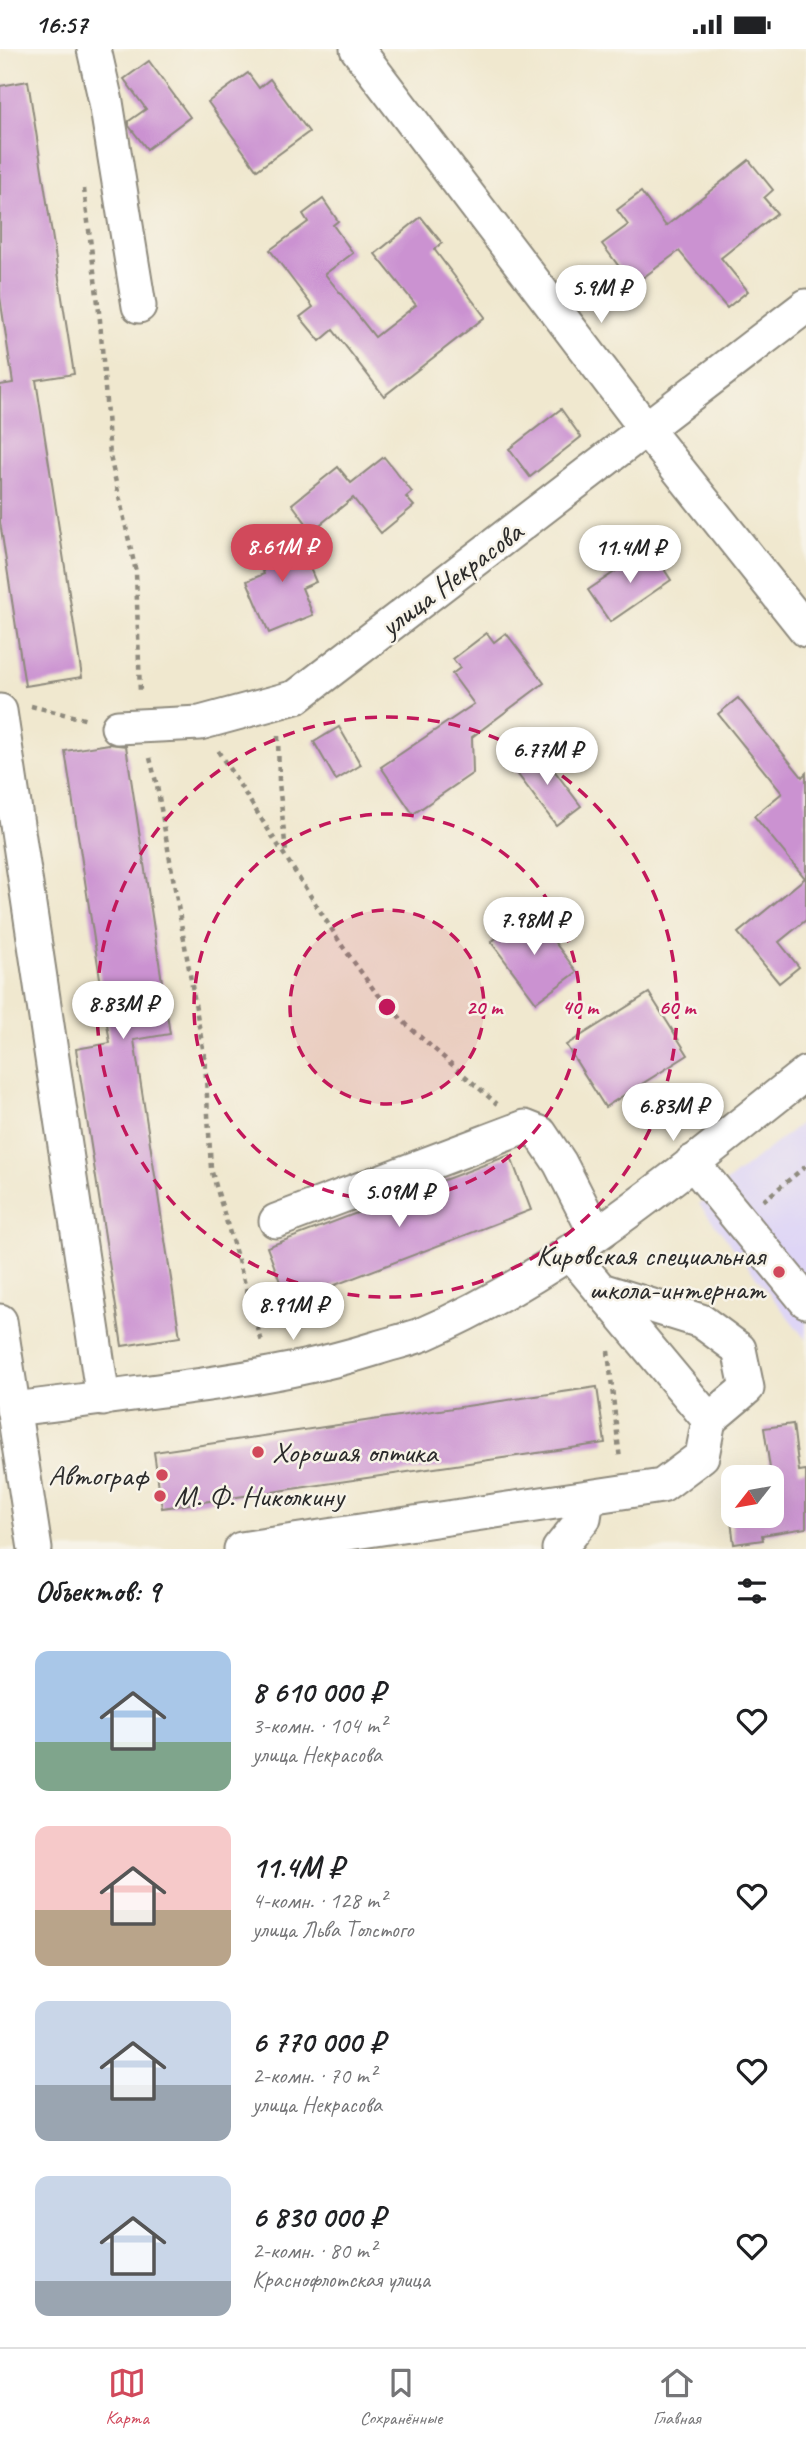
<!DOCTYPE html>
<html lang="ru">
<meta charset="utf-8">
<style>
body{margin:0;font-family:Caveat,sans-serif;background:#f2f2f2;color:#202124;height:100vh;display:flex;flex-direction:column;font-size:26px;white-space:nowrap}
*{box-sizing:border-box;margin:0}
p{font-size:23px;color:#757577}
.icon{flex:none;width:38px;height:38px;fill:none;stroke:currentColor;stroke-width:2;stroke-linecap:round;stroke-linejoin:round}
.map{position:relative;height:1500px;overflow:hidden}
.sheet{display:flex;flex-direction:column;background:#fff;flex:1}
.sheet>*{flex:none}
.needle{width:46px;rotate:239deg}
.controls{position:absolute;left:721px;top:1416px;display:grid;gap:14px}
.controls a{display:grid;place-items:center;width:63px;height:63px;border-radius:14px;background:#fff;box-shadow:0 7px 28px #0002;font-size:35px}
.price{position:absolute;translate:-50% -60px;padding:0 16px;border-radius:24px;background:#fff;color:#222;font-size:23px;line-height:46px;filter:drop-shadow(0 2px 4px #0008)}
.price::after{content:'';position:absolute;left:50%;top:42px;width:21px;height:16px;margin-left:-10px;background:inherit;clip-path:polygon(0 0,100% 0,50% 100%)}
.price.selected{background:#d1495b;color:#fff}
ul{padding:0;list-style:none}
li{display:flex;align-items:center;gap:21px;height:175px;padding:0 35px}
li span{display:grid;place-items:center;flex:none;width:196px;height:140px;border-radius:14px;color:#555}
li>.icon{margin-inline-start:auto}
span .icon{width:84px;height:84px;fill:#fffc;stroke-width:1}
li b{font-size:30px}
h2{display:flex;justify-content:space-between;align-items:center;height:84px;padding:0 35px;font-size:30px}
.status{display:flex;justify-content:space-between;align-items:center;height:49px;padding:0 35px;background:#fff;direction:ltr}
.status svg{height:19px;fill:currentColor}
.dock{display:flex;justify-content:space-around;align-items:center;height:98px;border-top:2px solid #e0e0e0;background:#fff;font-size:19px;color:#757577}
.dock a{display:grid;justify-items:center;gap:4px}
.dock .selected{color:#d1495b}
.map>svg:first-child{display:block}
</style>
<div class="status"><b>16:57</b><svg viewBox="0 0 49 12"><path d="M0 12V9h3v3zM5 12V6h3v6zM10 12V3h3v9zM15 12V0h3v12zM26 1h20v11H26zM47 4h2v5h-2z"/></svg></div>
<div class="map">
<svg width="806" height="1500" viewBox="0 0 806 1500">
<rect width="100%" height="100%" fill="#f7f3e8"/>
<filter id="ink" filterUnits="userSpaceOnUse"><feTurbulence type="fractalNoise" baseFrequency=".0143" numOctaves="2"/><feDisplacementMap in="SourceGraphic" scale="14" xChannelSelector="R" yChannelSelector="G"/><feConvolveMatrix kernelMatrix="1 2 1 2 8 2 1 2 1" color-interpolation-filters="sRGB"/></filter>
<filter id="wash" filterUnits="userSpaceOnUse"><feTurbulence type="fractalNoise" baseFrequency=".00686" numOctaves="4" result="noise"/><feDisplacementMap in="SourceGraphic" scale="28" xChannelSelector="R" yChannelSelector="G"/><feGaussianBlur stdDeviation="1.57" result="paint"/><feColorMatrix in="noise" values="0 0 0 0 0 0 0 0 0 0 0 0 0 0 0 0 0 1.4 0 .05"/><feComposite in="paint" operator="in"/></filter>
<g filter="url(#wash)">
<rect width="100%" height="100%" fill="#f0e8cf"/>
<!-- built -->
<polygon fill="#ded5f6" points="806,1070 806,1291 699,1155"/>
<g id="blocks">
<!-- building -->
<g fill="#cb92d1">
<polygon points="149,12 190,68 147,100 129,77 129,72 146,60 124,30"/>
<polygon points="248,24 259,39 270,30 309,83 257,121 208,53"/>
<polygon points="28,32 74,325 36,331 82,628 25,637 0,473 0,336 13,334 0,248 0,37"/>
<polygon points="749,111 773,141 764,149 777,164 721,209 748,242 727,259 679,202 633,236 602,195 628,176 617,161 641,143 666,177"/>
<polygon points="323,150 338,172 333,176 353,204 325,225 375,288 416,256 375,205 421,168 442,194 434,200 485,268 384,347 333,281 320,292 300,268 313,258 270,201 308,173 303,165"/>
<polygon points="561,360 581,388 530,428 509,400"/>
<polygon points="384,408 412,443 406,448 414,457 381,484 353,449 312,482 292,455 338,418 351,434"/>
<polygon points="295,485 316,533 302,539 313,566 269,584 247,532 264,525 255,502"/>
<polygon points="650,499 671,531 610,573 588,541"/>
<polygon points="487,584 494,593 506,584 544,634 472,688 473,724 413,765 381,718 474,655 452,625 460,619 453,610"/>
<polygon points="738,649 802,728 806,724 806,871 779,893 799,918 779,934 738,884 805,829 754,767 782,744 718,665"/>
<polygon points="339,678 361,716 336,731 314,693"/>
<polygon points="109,695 126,697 170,985 134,991 180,1288 122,1297 76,1000 110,994 65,702"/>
<polygon points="538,700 581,757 556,776 513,719"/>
<polygon points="532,863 577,923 536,953 491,893"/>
<polygon points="649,944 688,1006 605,1058 566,996"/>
<polygon points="510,1106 531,1161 288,1254 267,1198"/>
<polygon points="597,1338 605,1394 162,1459 154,1403"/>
<polygon points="793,1375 799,1422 806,1421 806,1479 762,1486 763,1491 734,1495 726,1432 733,1431 733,1466 772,1466 772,1428 755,1428 771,1426 764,1379"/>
</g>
</g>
</g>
<g filter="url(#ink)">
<use href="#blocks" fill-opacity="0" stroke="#8e8a7d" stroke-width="2"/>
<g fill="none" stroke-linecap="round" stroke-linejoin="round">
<defs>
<g id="minor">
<polyline points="94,0 106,53 139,257"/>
<polyline points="357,0 646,380 806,581"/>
<polyline points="0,662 103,1350"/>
<polyline points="118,678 200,674 296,648 806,257"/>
<polyline points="692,1113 806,1252"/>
<polyline points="276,1172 525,1078 540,1084 560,1114 596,1185"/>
<polyline points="601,1241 701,1272 739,1300 747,1339 709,1371"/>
<polyline points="0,1272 35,1500"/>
<path d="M13,1360C76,1353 139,1344 202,1336C262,1327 320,1317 377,1299C392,1294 408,1291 423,1285C566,1223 685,1119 806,1024"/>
<polyline points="241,1500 662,1437 702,1407 709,1371 569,1203"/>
<polyline points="559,1500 584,1469 587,1450"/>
</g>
</defs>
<!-- minor casing -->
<use href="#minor" stroke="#8e8a7d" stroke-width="37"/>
<!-- path -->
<g stroke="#8e8a7d" stroke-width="4.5" stroke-dasharray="5 5" stroke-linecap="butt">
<polyline points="84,140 100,271 110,407 136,523 140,645"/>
<polyline points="31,657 88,671"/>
<polyline points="278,687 279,733 286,804"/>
<polyline points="218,702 343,898 374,941 409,978 497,1055"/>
<polyline points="150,709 157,737 205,1011 211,1120 262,1293"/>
<polyline points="763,1152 806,1117"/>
<polyline points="608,1302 620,1411"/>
</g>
<!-- minor -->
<use href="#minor" stroke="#fff" stroke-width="33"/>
</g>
</g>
<!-- distance rings -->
<circle cx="387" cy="958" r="97" fill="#c2185b" fill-opacity=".12"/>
<g fill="none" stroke="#c2185b" stroke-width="3.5" stroke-dasharray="12 9">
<circle cx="387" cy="958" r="97"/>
<circle cx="387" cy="958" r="193"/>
<circle cx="387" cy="958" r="290"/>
</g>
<!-- markers -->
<g fill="#d1495b" stroke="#f7f3e8" stroke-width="2.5">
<circle cx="779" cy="1223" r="7"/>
<circle cx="258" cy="1403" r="7"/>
<circle cx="162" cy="1426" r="7"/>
<circle cx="160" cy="1447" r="7"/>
</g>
<g text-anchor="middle" stroke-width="5" stroke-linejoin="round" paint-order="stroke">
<!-- street labels -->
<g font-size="30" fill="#2b2b2b" stroke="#f7f3e8">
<text transform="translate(451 530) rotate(-37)" y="10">улица Некрасова</text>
</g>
<!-- poi labels -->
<g font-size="30" fill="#2b2b2b" stroke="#f7f3e8" text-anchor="end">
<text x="765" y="1216">Кировская специальная<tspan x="765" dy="34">школа-интернат</tspan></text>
<text x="272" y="1413" text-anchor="start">Хорошая оптика</text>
<text x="148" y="1436">Автограф</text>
<text x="174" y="1457" text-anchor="start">М. Ф. Николкину</text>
</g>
</g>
<circle cx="387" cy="958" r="10" fill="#c2185b" stroke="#f7f3e8" stroke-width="3.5"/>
<g font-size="21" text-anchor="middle" font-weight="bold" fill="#c2185b" stroke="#f7f3e8" stroke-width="5" stroke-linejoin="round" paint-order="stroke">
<text x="484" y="965">20 m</text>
<text x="580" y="965">40 m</text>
<text x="677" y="965">60 m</text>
</g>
</svg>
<div class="controls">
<a><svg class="needle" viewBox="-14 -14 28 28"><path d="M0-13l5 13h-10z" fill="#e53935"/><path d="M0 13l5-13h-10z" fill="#757577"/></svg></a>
</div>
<b class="price" style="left:601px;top:276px">5.9M ₽</b>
<b class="price selected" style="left:282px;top:535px">8.61M ₽</b>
<b class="price" style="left:630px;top:536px">11.4M ₽</b>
<b class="price" style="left:547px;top:738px">6.77M ₽</b>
<b class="price" style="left:534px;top:908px">7.98M ₽</b>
<b class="price" style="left:123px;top:992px">8.83M ₽</b>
<b class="price" style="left:673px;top:1094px">6.83M ₽</b>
<b class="price" style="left:399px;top:1180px">5.09M ₽</b>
<b class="price" style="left:293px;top:1293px">8.91M ₽</b>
</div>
<section class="sheet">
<h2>Объектов: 9<svg class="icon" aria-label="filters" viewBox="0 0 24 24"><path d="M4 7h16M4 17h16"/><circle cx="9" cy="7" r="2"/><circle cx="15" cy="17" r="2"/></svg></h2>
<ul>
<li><span style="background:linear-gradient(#a9c7e8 65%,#7fa58c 0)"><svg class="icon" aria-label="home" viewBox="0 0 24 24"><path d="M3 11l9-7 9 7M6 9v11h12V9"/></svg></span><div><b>8 610 000 ₽</b><p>3-комн. · 104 m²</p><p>улица Некрасова</p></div><svg class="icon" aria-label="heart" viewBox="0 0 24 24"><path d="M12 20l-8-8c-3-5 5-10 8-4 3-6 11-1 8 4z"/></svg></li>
<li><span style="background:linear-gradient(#f6c9c9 60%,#b9a48a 0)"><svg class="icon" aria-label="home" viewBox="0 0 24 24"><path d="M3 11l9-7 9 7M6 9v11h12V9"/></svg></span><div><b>11.4M ₽</b><p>4-комн. · 128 m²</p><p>улица Льва Толстого</p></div><svg class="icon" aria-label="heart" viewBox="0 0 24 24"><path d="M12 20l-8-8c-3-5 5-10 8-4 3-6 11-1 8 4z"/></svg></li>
<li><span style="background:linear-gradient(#c9d6e8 60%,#9aa5b1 0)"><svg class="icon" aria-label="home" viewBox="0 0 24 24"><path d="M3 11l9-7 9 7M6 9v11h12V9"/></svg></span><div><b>6 770 000 ₽</b><p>2-комн. · 70 m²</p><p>улица Некрасова</p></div><svg class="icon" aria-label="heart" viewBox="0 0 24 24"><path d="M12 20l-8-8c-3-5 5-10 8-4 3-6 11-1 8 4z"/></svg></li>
<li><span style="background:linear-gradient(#c9d6e8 75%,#9aa5b1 0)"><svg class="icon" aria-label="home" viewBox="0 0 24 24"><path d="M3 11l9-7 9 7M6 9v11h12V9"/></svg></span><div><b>6 830 000 ₽</b><p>2-комн. · 80 m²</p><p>Краснофлотская улица</p></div><svg class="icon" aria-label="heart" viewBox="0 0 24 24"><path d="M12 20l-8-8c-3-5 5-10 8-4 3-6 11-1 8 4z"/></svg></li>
</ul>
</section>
<nav class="dock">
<a class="selected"><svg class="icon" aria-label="map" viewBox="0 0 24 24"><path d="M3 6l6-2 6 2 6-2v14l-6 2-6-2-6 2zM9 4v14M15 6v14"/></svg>Карта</a>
<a><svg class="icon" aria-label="saved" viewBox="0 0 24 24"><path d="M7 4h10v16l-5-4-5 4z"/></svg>Сохранённые</a>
<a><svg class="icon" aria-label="home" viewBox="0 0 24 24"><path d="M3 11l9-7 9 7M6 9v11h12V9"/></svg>Главная</a>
</nav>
